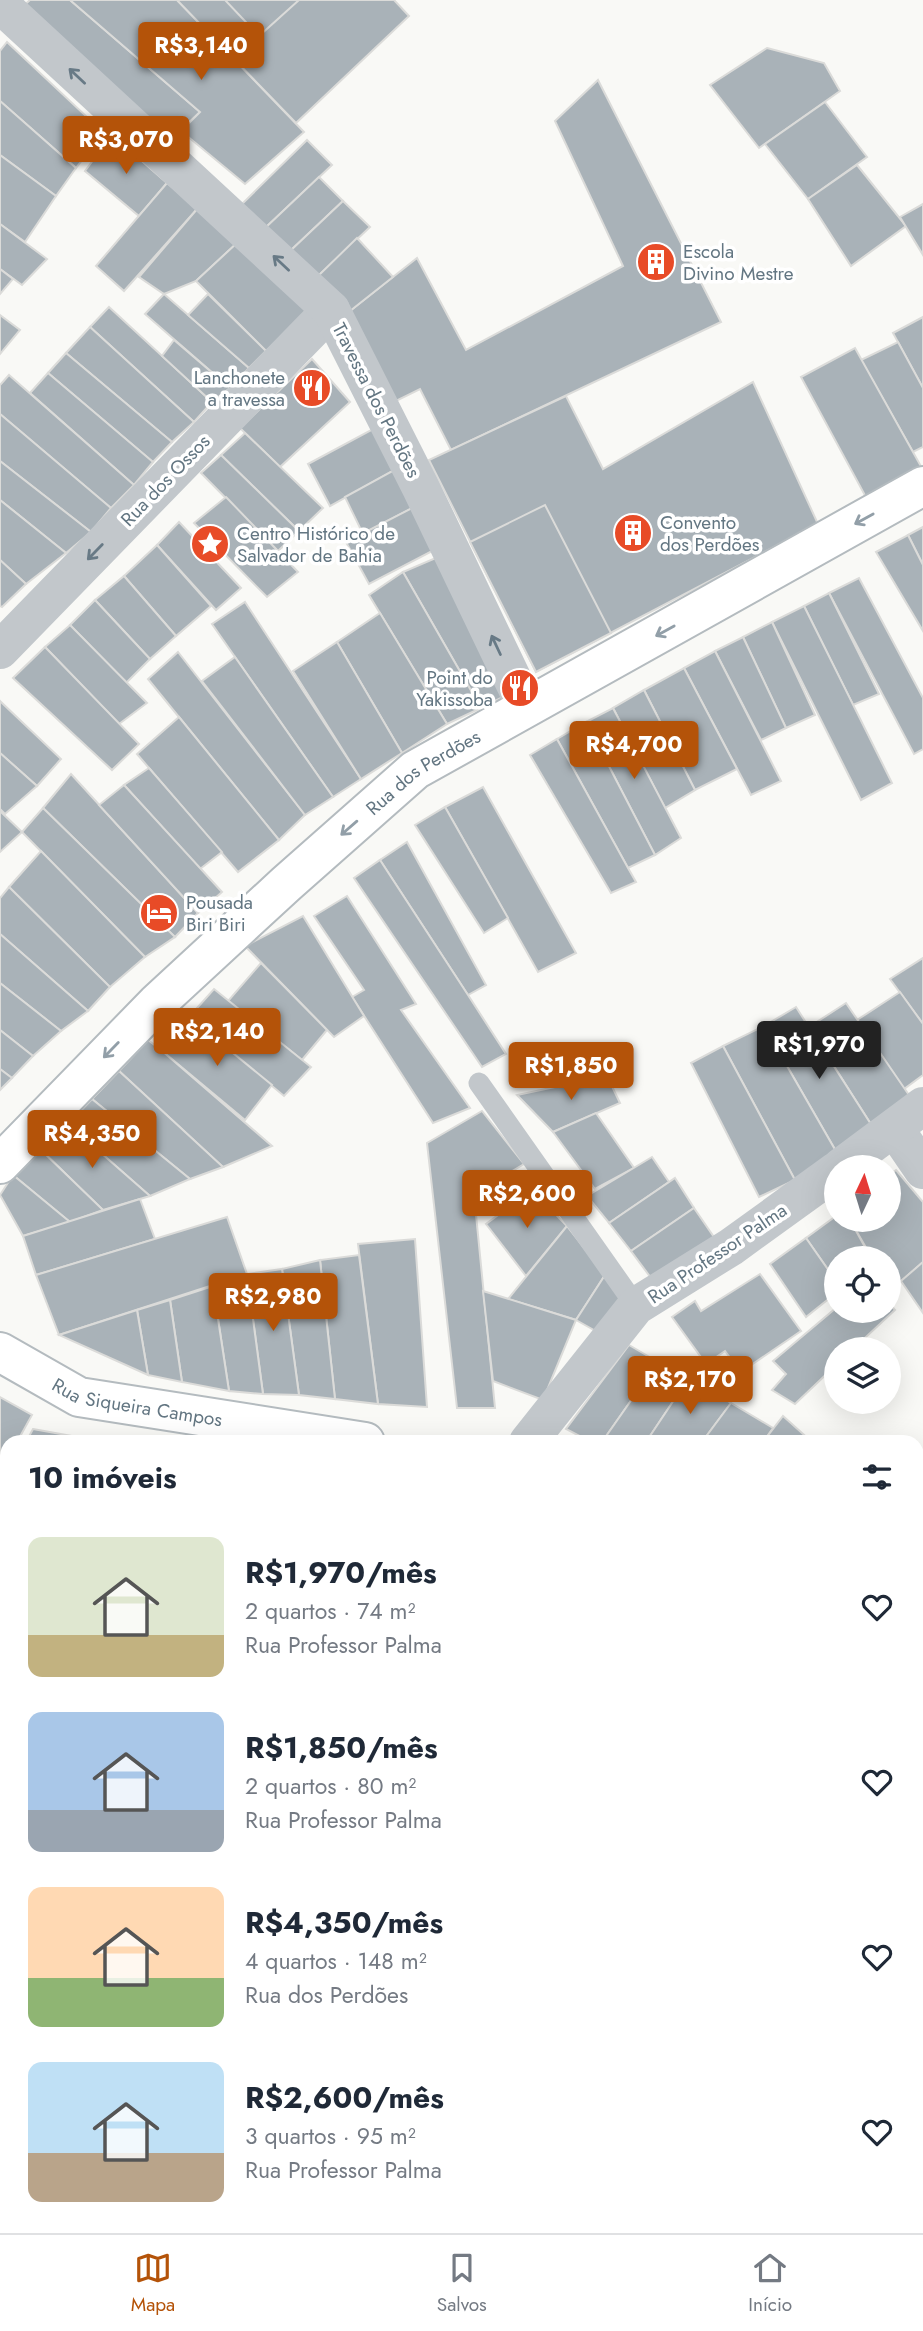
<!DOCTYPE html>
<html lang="pt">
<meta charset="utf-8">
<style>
body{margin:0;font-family:Jost,sans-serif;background:#f6f6f7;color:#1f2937;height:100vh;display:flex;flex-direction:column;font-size:26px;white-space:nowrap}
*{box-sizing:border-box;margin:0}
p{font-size:23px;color:#747a83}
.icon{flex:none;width:38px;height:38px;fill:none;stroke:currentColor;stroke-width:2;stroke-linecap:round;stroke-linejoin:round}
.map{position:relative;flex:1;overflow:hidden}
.side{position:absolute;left:0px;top:1435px;width:924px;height:798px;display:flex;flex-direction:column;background:#fff;border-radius:21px 21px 0 0;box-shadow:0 7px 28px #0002}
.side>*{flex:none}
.needle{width:46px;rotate:4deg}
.controls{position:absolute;left:824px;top:1155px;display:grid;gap:14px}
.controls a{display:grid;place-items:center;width:77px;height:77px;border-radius:50%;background:#fff;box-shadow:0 7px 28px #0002;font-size:35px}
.price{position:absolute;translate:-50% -60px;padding:0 16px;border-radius:7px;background:#b45309;color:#fff;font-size:23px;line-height:46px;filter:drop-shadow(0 2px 4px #0008)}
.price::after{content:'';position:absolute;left:50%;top:42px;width:21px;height:16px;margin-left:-10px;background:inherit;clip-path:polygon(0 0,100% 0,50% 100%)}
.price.selected{background:#222;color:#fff}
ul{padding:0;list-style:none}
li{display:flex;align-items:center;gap:21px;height:175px;padding:0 28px}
li span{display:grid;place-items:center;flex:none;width:196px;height:140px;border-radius:14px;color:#555}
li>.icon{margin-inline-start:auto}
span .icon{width:84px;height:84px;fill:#fffc;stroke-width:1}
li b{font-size:30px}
h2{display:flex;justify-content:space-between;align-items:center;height:84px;padding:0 28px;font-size:30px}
.tabs{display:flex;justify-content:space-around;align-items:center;height:98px;border-top:2px solid #e0e1e3;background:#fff;font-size:19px;color:#747a83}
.tabs a{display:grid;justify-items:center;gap:4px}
.tabs .selected{color:#b45309}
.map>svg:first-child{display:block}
</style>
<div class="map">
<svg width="923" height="2233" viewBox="0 0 923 2233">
<rect width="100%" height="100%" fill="#f9f9f6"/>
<!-- green -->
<polygon fill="#d9ded5" points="30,2226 306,2226 307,2233 8,2233 26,2231"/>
<!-- building -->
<g fill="#a9b2b8" stroke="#dbdbd9" stroke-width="2">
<polygon points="30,0 70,0 200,112 167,143 21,8"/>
<polygon points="70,0 177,0 304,132 245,184 181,131 200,112"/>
<polygon points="177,0 394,0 409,16 296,123"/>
<polygon points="225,0 299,0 259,36"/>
<polygon points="7,42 103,132 76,168 0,101 0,51"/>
<polygon points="767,48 824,63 840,91 759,148 710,85"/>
<polygon points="598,80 721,322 451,450 420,389 394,402 350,311 417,258 466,350 623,266 555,121"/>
<polygon points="0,101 76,168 56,196 0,155"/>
<polygon points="825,102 867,157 808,199 765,144"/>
<polygon points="112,135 167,183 139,216 85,171"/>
<polygon points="307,140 332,165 263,230 240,206"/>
<polygon points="0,155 56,196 25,242 0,224"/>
<polygon points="857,165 906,226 851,266 808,199"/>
<polygon points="319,177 343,201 288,253 263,230"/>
<polygon points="167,183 198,208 124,291 96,266"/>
<polygon points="343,201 370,227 316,278 288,253"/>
<polygon points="923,204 923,255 900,217"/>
<polygon points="198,208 238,242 196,281 164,294 139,277"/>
<polygon points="0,224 47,259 22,285 0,269"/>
<polygon points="357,238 393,277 350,311 316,278"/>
<polygon points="238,242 311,311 266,351 196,281"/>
<polygon points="0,269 13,279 0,294"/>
<polygon points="164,294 249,368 230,388 145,314"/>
<polygon points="208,294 266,351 249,368 188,315"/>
<polygon points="109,307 212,402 194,422 90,327"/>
<polygon points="0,315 20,330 0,354"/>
<polygon points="923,317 923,388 893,333"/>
<polygon points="90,327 194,422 172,442 66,353"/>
<polygon points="174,340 230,388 212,402 162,356"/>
<polygon points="898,342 923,388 923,447 913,452 861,360"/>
<polygon points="855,348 923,470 868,501 801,377"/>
<polygon points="66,353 172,442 153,462 48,373"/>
<polygon points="312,359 350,402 280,467 240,428"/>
<polygon points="48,373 153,462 134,485 30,393"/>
<polygon points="9,375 134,485 111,508 0,414 0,385"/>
<polygon points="753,382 818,524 536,672 429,460 566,396 603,469"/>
<polygon points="0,414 111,508 91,532 0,461"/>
<polygon points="373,429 396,469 330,506 308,464"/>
<polygon points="245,433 323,508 299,531 221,455"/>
<polygon points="221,455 299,531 278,551 201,473"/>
<polygon points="0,461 91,532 66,553 0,500"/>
<polygon points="396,469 418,505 363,534 345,497"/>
<polygon points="226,497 298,572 267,597 194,523"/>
<polygon points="0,500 66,553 26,584 0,560"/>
<polygon points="418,505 438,548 369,584 346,542"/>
<polygon points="545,505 611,633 536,672 470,542"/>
<polygon points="179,522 241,588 216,610 157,545"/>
<polygon points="923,527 923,565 908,535"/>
<polygon points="908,535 923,565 923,631 876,552"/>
<polygon points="157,545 211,606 176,636 124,576"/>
<polygon points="438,557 509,694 481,708 403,572"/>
<polygon points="0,560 26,584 2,607 0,606"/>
<polygon points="403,572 481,708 447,724 369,595"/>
<polygon points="124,576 176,636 150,659 95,600"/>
<polygon points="859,578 923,698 923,749 914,754 829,593"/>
<polygon points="829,593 879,694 853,705 804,606"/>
<polygon points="95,600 150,659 126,683 70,625"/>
<polygon points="245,602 361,779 333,797 212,624"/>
<polygon points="804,606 892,783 861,800 772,622"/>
<polygon points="380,613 447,724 402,753 337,642"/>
<polygon points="772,622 815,715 786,728 743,637"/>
<polygon points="70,625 147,703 119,724 45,647"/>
<polygon points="743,637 786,728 761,740 715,651"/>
<polygon points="337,642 402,753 361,779 293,671"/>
<polygon points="45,647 139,744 112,770 13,678"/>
<polygon points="715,651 781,781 751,795 684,668"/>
<polygon points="178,652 305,815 279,840 148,679"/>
<polygon points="235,657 333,797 305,815 202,681"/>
<polygon points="684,668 737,769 695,790 644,690"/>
<polygon points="644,690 695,790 665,808 613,708"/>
<polygon points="0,701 61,759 37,786 0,753"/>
<polygon points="613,708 681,838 655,855 586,722"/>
<polygon points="179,717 279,840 238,872 137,754"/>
<polygon points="586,722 655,855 628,868 557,739"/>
<polygon points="557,739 628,868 636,882 611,893 530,755"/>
<polygon points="0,753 37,786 5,814 0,809"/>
<polygon points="149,768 222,852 200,869 124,785"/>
<polygon points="71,774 198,913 175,937 43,808"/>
<polygon points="124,785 222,892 198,913 99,805"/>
<polygon points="483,787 576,953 538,972 445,807"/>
<polygon points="445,807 508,918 484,933 415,825"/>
<polygon points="43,808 175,937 145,957 22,832"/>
<polygon points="0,811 22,832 0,852"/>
<polygon points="407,842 486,985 468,995 380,860"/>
<polygon points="41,851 145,957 110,987 9,887"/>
<polygon points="380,860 468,995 506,1054 482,1067 354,878"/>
<polygon points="9,887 110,987 88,1011 0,934 0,898"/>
<polygon points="347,896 416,1004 401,1010 470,1108 433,1123 352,997 364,990 314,916"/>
<polygon points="303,916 364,1016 334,1037 245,946"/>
<polygon points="0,934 88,1011 61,1031 0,983"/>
<polygon points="923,958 923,1024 890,979"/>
<polygon points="261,963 327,1030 302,1060 228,1001"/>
<polygon points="0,983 61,1031 33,1056 0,1030"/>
<polygon points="214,989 311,1067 284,1096 189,1017"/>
<polygon points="900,992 923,1024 923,1075 904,1089 857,1020"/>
<polygon points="846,1003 911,1098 874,1129 809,1027"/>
<polygon points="796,1007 874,1129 837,1153 764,1026"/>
<polygon points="189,1017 272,1085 245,1120 161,1050"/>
<polygon points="764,1026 837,1153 795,1180 723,1046"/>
<polygon points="0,1030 33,1056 12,1078 0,1069"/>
<polygon points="148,1040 161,1050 272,1146 223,1167 119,1071"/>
<polygon points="723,1046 795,1180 759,1197 691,1063"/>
<polygon points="0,1069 12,1078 0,1090"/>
<polygon points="119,1071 223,1167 190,1179 92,1099"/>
<polygon points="607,1076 620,1103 553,1132 517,1095"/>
<polygon points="92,1099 190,1179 150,1196 68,1124"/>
<polygon points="482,1111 524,1164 474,1194 495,1408 457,1408 427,1143"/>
<polygon points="596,1113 634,1168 595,1189 553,1132"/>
<polygon points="68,1124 150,1196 103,1210 40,1149"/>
<polygon points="40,1149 103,1210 70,1222 13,1175"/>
<polygon points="652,1157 669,1182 609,1223 587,1196"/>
<polygon points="896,1170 923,1202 923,1262 890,1291 889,1258 872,1258 850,1220 889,1220 889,1175"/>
<polygon points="13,1175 70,1222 23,1236 0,1195"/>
<polygon points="675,1178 694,1208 631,1251 609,1223"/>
<polygon points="532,1190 567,1226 526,1276 486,1224"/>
<polygon points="140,1199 155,1239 36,1275 23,1236"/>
<polygon points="694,1208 718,1243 654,1282 631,1251"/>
<polygon points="836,1216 836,1220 850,1220 871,1258 836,1258 836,1281 806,1238"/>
<polygon points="227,1217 247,1274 59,1335 36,1275"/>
<polygon points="567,1226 605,1275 576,1320 508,1299"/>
<polygon points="806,1238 836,1281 836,1293 806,1317 770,1264"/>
<polygon points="415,1239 427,1407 378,1404 358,1244"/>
<polygon points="359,1255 378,1404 335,1399 320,1260"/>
<polygon points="320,1260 335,1399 299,1395 282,1269"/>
<polygon points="923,1262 923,1313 901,1281"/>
<polygon points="282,1269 299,1395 263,1394 247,1274"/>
<polygon points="247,1274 263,1394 229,1391 213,1286"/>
<polygon points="760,1274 801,1331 741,1372 725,1351 706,1364 672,1317 695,1301 701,1311"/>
<polygon points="605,1275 623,1300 601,1334 576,1320"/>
<polygon points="213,1286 229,1391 182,1382 170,1300"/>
<polygon points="483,1291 576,1320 543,1400 493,1381"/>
<polygon points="170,1300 182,1382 148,1375 137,1310"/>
<polygon points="889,1303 895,1310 853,1349 836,1349 836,1365 795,1404 772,1390 786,1374 773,1361 836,1308 836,1311 889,1311"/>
<polygon points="137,1310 148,1375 59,1335"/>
<polygon points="629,1345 658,1362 602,1442 591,1442 566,1429"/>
<polygon points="658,1362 688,1379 646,1442 602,1442"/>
<polygon points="688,1379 731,1403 702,1442 646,1442"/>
<polygon points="0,1397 32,1415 17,1442 7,1442 7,1459 0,1471"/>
<polygon points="731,1403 773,1428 763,1442 702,1442"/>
<polygon points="783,1416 812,1442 763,1442"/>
<polygon points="33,1429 105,1442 26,1442"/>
<polygon points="923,1468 923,1525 917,1530 917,1473"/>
<polygon points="7,1484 7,1650 0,1646 0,1499"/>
<polygon points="923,1525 923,1602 917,1608 917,1530"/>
<polygon points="923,1602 923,1660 917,1655 917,1608"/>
<polygon points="7,1741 7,1807 0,1805 0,1765"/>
<polygon points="917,1771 923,1776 923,1822 917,1828"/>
<polygon points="923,1839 923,1896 917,1891 917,1844"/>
<polygon points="923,2054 923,2131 917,2126 917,2060"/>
<polygon points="917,2171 923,2176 923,2225 917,2221"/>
<polygon points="917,2221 923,2225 923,2233 848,2233 837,2226 917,2226"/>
<polygon points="417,2226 490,2226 489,2233 417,2233"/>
</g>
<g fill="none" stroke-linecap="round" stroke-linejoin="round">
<defs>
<g id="secondary">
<path id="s1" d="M0,1164L157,1003L286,884L415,770L923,486"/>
<path id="s2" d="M0,1352L79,1397L365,1442"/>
<polyline points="917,1713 923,1718"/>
</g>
</defs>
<!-- secondary casing -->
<use href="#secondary" stroke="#b4bbbf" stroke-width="42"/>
<!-- service -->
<g stroke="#c2c7cb" stroke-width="21">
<polyline points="479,1083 636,1306"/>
<polyline points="0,2087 7,2086"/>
<polyline points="0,2213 7,2211"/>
<polyline points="71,2226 72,2233"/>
<polyline points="179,2233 185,2226"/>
</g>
<!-- minor -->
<g stroke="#c2c7cb" stroke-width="38">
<polyline points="0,650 331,310"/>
<polyline points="895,1129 923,1170"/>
<polyline points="841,1167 923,1106"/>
<polyline points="528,1442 636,1306 731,1247 836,1171"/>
<polyline points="0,1833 7,1835"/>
<polyline points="917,2151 923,2157"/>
</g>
<!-- tertiary -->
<polyline stroke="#c2c7cb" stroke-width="38" points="0,4 331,310 421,488 526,707"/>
<!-- secondary -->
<use href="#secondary" stroke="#fff" stroke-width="38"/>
</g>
<!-- one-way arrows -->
<defs><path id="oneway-shaft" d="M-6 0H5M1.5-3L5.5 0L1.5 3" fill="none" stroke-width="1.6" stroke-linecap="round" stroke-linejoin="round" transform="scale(1.75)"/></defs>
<g stroke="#687a86">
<use href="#oneway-shaft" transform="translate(77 76) rotate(-137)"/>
<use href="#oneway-shaft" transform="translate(281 263) rotate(-137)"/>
<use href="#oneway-shaft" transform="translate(95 552) rotate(134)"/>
<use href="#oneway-shaft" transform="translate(496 645) rotate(-115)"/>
</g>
<g stroke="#929fa8">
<use href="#oneway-shaft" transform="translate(864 519) rotate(151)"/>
<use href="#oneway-shaft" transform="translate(665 631) rotate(151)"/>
<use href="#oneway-shaft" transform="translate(349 828) rotate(139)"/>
<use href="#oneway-shaft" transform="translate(111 1050) rotate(134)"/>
</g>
<!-- icons -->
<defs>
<symbol id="building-disc" viewBox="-11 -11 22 22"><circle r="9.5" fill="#e84b27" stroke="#fff"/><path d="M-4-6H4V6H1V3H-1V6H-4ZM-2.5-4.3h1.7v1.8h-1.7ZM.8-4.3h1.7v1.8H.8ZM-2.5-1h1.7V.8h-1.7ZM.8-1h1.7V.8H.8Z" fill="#fff"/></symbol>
<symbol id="restaurant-disc" viewBox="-11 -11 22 22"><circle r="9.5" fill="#e84b27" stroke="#fff"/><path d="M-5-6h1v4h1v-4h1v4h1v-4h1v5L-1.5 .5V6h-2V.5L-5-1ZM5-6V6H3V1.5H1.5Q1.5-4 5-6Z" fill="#fff"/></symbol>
<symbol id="sight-disc" viewBox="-11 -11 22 22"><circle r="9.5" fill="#e84b27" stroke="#fff"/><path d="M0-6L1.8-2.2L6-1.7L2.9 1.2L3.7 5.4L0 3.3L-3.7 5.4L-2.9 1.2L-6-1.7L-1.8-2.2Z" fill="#fff"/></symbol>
<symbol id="hotel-disc" viewBox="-11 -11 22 22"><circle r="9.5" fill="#e84b27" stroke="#fff"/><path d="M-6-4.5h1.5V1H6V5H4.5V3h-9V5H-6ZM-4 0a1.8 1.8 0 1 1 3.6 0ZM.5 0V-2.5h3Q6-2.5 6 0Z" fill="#fff"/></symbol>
</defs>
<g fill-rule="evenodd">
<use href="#building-disc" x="634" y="240" width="44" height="44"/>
<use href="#restaurant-disc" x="290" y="366" width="44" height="44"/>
<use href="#building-disc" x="611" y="511" width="44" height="44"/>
<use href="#sight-disc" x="188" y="522" width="44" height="44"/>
<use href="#restaurant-disc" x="498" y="666" width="44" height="44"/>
<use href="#hotel-disc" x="137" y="891" width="44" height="44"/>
</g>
<g text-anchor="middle" stroke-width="7" stroke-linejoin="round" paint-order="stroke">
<!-- poi labels -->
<g font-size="19" fill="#637682" stroke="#fff" text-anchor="start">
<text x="683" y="258">Escola<tspan x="683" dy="22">Divino Mestre</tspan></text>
<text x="285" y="384" text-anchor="end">Lanchonete<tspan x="285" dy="22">a travessa</tspan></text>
<text x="660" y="529">Convento<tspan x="660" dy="22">dos Perdões</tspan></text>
<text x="237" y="540">Centro Histórico de<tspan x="237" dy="22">Salvador de Bahia</tspan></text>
<text x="493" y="684" text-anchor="end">Point do<tspan x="493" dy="22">Yakissoba</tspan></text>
<text x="186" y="909">Pousada<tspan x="186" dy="22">Biri Biri</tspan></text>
</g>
<!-- street labels -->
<g font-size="19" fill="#637682" stroke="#fff">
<text transform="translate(377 400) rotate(63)" y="7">Travessa dos Perdões</text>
<text transform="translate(165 480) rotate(-46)" y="7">Rua dos Ossos</text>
<text dy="7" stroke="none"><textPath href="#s1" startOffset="578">Rua dos Perdões</textPath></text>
<text transform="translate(717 1253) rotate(-34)" y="7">Rua Professor Palma</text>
<text dy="7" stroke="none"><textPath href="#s2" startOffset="149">Rua Siqueira Campos</textPath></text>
</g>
</g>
</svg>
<div class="controls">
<a><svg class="needle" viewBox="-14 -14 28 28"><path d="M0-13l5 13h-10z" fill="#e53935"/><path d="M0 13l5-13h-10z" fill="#747a83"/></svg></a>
<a><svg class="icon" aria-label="locate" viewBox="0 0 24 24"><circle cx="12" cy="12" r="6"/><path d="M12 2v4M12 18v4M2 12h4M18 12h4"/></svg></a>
<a><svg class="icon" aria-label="layers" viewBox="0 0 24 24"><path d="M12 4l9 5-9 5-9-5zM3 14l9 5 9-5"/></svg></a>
</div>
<b class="price" style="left:201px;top:82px">R$3,140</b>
<b class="price" style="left:126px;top:176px">R$3,070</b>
<b class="price" style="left:634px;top:781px">R$4,700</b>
<b class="price" style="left:217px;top:1068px">R$2,140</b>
<b class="price selected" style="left:819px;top:1081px">R$1,970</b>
<b class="price" style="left:571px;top:1102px">R$1,850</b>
<b class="price" style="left:92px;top:1170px">R$4,350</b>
<b class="price" style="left:527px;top:1230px">R$2,600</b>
<b class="price" style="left:273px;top:1333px">R$2,980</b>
<b class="price" style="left:690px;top:1416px">R$2,170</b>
<section class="side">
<h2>10 imóveis<svg class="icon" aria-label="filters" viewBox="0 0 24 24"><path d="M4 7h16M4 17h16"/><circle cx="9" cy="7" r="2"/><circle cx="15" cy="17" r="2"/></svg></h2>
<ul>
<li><span style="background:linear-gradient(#dfe7d0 70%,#c2b280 0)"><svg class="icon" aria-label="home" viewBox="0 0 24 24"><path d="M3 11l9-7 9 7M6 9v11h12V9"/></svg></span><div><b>R$1,970/mês</b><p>2 quartos · 74 m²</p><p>Rua Professor Palma</p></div><svg class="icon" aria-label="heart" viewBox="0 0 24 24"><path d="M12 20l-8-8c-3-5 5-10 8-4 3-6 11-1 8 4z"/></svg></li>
<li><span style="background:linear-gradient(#a9c7e8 70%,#9aa5b1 0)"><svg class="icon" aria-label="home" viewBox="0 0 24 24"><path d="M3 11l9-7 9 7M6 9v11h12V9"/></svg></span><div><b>R$1,850/mês</b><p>2 quartos · 80 m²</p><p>Rua Professor Palma</p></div><svg class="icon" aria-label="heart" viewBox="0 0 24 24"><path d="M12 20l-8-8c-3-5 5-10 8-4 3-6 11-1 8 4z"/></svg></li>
<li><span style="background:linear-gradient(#ffd9b3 65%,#8fb573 0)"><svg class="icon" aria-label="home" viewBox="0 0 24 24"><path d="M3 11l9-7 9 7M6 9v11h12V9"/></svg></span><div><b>R$4,350/mês</b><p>4 quartos · 148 m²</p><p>Rua dos Perdões</p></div><svg class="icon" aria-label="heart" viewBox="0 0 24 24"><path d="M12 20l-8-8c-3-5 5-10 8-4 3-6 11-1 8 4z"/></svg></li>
<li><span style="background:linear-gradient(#bfe0f5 65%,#b9a48a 0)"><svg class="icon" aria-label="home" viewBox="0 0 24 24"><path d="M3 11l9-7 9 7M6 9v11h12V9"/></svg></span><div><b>R$2,600/mês</b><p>3 quartos · 95 m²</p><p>Rua Professor Palma</p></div><svg class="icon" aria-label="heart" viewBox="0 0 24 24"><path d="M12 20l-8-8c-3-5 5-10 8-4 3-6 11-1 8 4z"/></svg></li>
</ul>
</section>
</div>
<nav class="tabs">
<a class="selected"><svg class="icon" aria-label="map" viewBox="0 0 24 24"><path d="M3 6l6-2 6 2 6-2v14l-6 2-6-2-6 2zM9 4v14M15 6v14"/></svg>Mapa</a>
<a><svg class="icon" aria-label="saved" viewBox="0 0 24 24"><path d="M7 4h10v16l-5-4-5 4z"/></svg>Salvos</a>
<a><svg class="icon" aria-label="home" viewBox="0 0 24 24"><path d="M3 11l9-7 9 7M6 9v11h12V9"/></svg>Início</a>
</nav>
